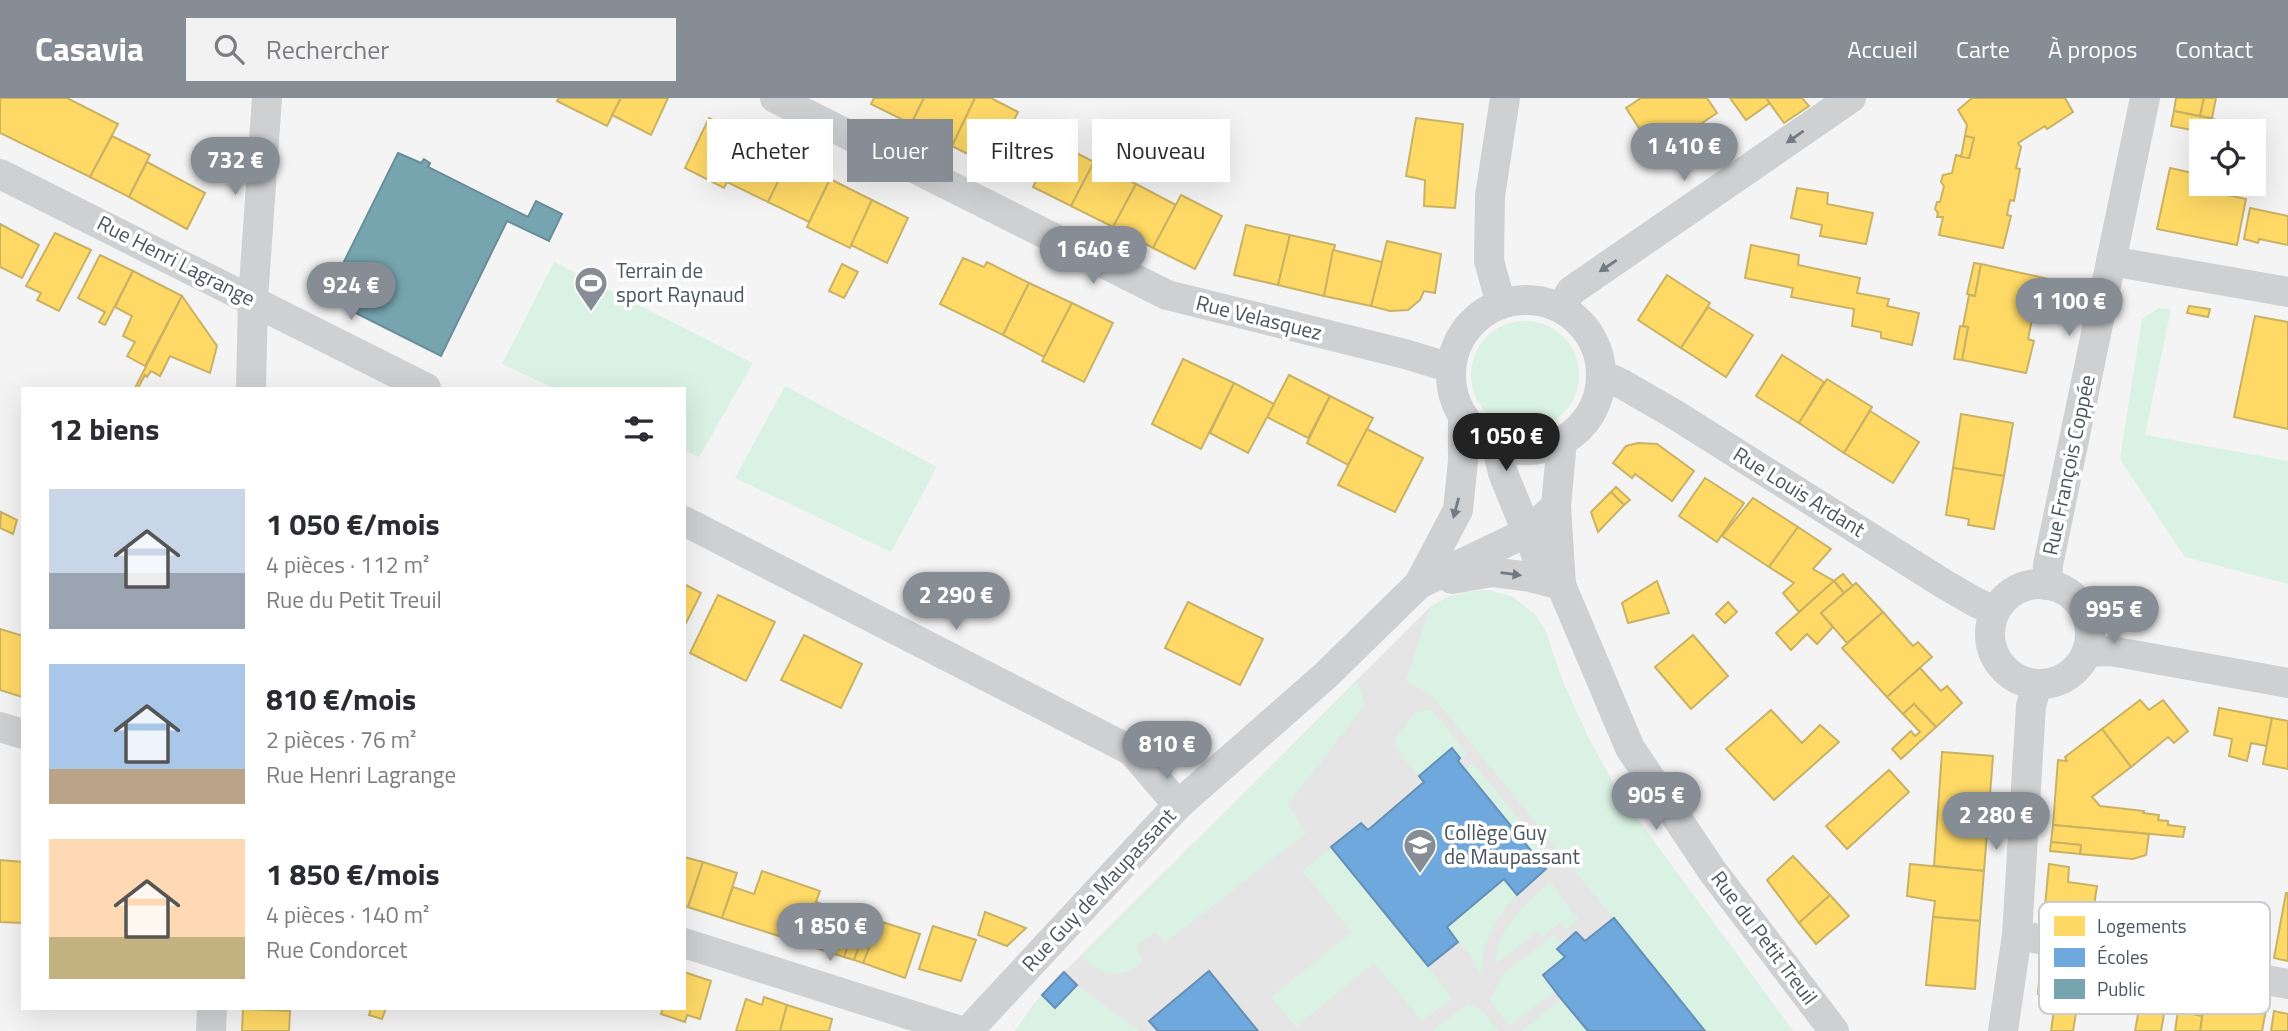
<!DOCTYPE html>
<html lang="fr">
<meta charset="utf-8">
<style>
body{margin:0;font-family:"Titillium Web",sans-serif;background:#f2f2f3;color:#2b2b33;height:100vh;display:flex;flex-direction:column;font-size:26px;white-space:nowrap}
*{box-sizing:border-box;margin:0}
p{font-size:23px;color:#7c7c81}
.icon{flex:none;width:38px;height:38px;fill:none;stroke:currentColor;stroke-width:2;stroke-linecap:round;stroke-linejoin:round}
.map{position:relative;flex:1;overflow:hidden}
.sheet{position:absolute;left:21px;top:289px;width:665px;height:623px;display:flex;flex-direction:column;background:#fff;border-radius:0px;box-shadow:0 7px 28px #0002}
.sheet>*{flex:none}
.hud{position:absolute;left:707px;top:21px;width:665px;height:63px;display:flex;gap:14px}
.fabs{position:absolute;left:2189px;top:21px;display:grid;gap:14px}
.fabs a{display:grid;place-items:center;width:77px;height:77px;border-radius:0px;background:#fff;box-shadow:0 7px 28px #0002;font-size:35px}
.price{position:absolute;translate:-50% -60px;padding:0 16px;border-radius:24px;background:#868d94;color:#fff;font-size:23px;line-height:46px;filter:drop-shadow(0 2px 4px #0008)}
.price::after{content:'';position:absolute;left:50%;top:42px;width:21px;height:16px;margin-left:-10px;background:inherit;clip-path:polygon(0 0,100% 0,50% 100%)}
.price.current{background:#222;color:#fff}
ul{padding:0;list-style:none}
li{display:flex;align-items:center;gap:21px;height:175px;padding:0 28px}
li span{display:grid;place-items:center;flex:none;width:196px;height:140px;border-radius:0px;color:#555}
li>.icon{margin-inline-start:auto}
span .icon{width:84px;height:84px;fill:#fffc;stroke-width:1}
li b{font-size:30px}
h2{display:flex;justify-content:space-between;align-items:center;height:84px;padding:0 28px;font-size:30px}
.chip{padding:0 24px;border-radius:0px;background:#fff;box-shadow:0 7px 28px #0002;font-size:24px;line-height:63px}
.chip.current{background:#868d94;color:#fff}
header{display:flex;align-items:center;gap:42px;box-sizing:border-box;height:98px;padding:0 35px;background:#868d94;color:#fff}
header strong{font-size:33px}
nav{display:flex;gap:38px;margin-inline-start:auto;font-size:24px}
.search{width:490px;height:63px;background:#f2f2f3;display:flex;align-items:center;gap:18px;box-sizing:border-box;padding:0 24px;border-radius:0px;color:#7c7c81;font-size:26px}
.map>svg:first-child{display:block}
</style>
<header>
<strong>Casavia</strong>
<div class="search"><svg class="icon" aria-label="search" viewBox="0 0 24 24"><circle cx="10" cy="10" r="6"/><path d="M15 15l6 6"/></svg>Rechercher</div>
<nav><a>Accueil</a><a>Carte</a><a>À propos</a><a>Contact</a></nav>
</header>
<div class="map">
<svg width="2288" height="933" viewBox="0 0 2288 933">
<rect width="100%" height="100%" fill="#f4f4f4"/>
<!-- education -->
<polygon fill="#e6e5e6" points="1488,492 1513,499 1534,516 1545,532 1562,582 1589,641 1620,697 1793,933 1015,933 1034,906 1064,874 1430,509 1450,498"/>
<!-- green -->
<g fill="#d9f2e3">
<polygon points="554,164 753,265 699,359 684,352 684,290 554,290 502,266"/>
<polygon points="2159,210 2171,211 2145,337 2288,363 2288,486 2185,459 2120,361 2142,221"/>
<circle cx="1525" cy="277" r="54"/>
<polygon points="785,288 937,369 891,454 735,380"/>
<path d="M1488,492L1513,499L1534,516L1545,532L1562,582L1589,641L1620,697L1793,933H1705L1432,597L1406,583L1430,509C1452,497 1463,493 1488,492Z"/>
<path d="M1357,582L1365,607L1288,706L1306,735L1165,845L1155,834L1135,848L1143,864C1117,882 1104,878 1081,858Z"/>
<polygon points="1426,612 1432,612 1467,655 1460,660 1452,651 1419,678 1399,655 1395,641 1415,614"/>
<polygon points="1473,665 1550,759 1551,766 1546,771 1465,671"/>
<polygon points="1331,749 1453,900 1422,923 1374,865 1296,929 1271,899 1352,834 1302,773"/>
<path d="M1504,781L1517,797C1496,818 1480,848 1482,878L1473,868L1476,865L1447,829Z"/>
<path d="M1550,784L1578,821L1566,831L1560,824L1543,839L1538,833L1496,866C1494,832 1528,805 1550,784Z"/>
<polygon points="1554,837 1563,846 1557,851 1565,859 1543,877 1555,893 1509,928 1490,902 1504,875"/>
<polygon points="1077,887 1139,933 1015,933 1042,897 1055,910"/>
<polygon points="1562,901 1588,933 1521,933"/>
<polygon points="1468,906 1481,911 1498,933 1432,933"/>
</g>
<!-- homes -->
<g fill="#ffd966" stroke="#c9b264" stroke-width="2">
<polygon points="0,0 67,0 118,26 90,79 0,35"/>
<polygon points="559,0 621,0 607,28 557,3"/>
<polygon points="621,0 668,0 651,37 612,17"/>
<polygon points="874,0 924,0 911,26 871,6"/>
<polygon points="924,0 975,0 952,48 911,26"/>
<polygon points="975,0 991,0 1018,14 991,68 952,48"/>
<polygon points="1641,0 1707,0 1717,15 1663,51 1651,35 1645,39 1626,10"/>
<polygon points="1730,0 1766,0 1770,5 1746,22"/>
<polygon points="1766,0 1802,0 1809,8 1784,25"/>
<polygon points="1972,0 2065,0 2073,14 2047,31 2045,28 2018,45 2021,49 2016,70 2020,71 2014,103 2010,102 2007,117 2011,118 2003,150 1939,137 1943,119 1937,119 1938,115 1935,111 1937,104 1940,104 1944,88 1941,84 1943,77 1952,75 1956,57 1969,60 1974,40 1965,38 1967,27 1958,12"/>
<polygon points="2176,0 2204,0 2200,18 2174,13"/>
<polygon points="2204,0 2216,0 2212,20 2200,18"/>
<polygon points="2174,13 2261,31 2258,45 2254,45 2254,33 2202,34 2171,28"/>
<polygon points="709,20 749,40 724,90 685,70"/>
<polygon points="1416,20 1463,26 1455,110 1424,108 1425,82 1406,78"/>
<polygon points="1651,35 1663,51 1656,55 1645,39"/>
<polygon points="112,38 150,57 129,99 90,79"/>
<polygon points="1965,38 1974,40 1969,60 1961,59"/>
<polygon points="749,40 789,61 768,104 727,84"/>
<polygon points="1055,44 1094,64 1071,108 1033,89"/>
<polygon points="789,61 830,81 809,124 768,104"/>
<polygon points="147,64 205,95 187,131 129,99"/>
<polygon points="1094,64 1136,86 1113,129 1071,108"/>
<polygon points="2170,70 2202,77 2199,91 2246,101 2237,147 2157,131"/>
<polygon points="830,81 872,102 850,150 807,129"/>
<polygon points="1136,86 1176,107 1153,150 1113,129"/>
<polygon points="1797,90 1828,95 1827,106 1873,115 1866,146 1820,138 1822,127 1791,120"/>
<polygon points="1181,97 1222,118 1195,171 1153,150"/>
<polygon points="872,102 908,120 887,165 851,147"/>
<polygon points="2250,110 2288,118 2288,147 2259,141 2258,145 2244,141"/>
<polygon points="0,126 39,147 22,180 0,169"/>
<polygon points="1246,127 1290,137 1278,187 1234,177"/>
<polygon points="55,135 91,152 59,213 37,202 41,195 26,188"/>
<polygon points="1290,137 1335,147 1324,198 1278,187"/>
<polygon points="1387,143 1441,156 1435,195 1424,193 1420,202 1408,212 1390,213 1371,208"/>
<polygon points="1751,147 1799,157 1798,167 1860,180 1857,195 1889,201 1887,208 1919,215 1912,247 1881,240 1881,234 1852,228 1854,211 1791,199 1793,190 1745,180"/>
<polygon points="1333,152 1382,164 1371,208 1324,198"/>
<polygon points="100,157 133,173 105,227 99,224 105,214 78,200"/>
<polygon points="963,160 984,169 987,164 1029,185 1003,237 940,206"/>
<polygon points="1974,165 1981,166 1975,198 1967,196"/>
<polygon points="842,166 858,174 844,200 829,193"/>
<polygon points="1981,166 2053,182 2046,215 2034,212 2028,241 2034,243 2026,275 1962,262 1968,229 1963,228 1969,197 1975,198"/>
<polygon points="133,173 182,198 145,268 127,258 135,244 123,238 132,218 115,209"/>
<polygon points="1667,177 1710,205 1681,250 1638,222"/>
<polygon points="1029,185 1072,205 1044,259 1003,237"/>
<polygon points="182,198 217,248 210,275 170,258 160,278 151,273 147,279 145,277 138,290 135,290"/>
<polygon points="1072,205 1113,225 1084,284 1042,263"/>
<polygon points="2189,208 2210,211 2208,219 2187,215"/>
<polygon points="1708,209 1753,237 1726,279 1681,250"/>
<polygon points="2255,218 2288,224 2288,331 2234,319"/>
<polygon points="1960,228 1968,229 1962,262 1954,261"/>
<polygon points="1782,257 1824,284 1799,325 1756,298"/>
<polygon points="1183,261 1234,285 1201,351 1152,326"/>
<polygon points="1289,277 1330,298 1308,340 1267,319"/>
<polygon points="1827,281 1872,309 1844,355 1799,325"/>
<polygon points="1234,285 1274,306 1248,355 1210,335"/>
<polygon points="1330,298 1373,320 1348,367 1307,345"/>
<polygon points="1870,313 1919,344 1893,385 1844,355"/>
<polygon points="1961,316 2013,325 2004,378 1953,370"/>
<polygon points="1367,331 1423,360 1395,414 1338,387"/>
<polygon points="1638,345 1657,346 1694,373 1672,403 1635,376 1632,380 1613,365 1626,348"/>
<polygon points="1953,370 2004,378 1994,431 1968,427 1969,421 1946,417"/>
<polygon points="1705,380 1744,405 1717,444 1679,418"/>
<polygon points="1616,389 1630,402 1624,407 1611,394"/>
<polygon points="1611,394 1624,407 1598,434 1591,414"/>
<polygon points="1753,400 1798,429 1769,469 1722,438"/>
<polygon points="1,414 17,422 13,436 0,430"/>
<polygon points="1798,429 1831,451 1813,471 1834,483 1799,514 1783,495 1794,485 1769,469"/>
<polygon points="1843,476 1853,488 1844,495 1834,483"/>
<polygon points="1657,483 1669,515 1628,525 1622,505"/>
<polygon points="1834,483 1844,495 1821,515 1833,529 1817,546 1807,536 1791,552 1776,535"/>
<polygon points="1856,485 1883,514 1847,545 1821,515"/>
<polygon points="684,486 701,495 684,529"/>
<polygon points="718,497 775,524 746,583 690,555"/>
<polygon points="1188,504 1263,541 1240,587 1165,550"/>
<polygon points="1728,504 1737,514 1725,525 1716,516"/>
<polygon points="1883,514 1913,548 1918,544 1932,559 1887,599 1842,550"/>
<polygon points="0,531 23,538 22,599 0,592"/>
<polygon points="804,537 862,566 841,610 781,582"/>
<polygon points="1693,537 1728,578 1691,611 1655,569"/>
<polygon points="1920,570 1941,593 1947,588 1962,605 1936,629 1914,606 1903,616 1887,599"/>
<polygon points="2140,602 2149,612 2163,602 2188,633 2174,645 2168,639 2131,669 2102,631"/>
<polygon points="1914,606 1936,629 1901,661 1892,651 1911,633 1915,638 1920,634 1903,616"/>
<polygon points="2219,610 2272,620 2267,648 2251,645 2247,663 2229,658 2232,641 2214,637"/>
<polygon points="1771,612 1802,645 1820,627 1839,644 1774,702 1726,651"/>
<polygon points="2272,620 2288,623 2288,671 2263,666"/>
<polygon points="2102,631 2131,669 2092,699 2100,708 2144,713 2143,715 2159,717 2158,722 2168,723 2168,727 2185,729 2183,739 2053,727 2058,662 2067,663 2065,659"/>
<polygon points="1942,654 1993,658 1984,773 1934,768"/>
<polygon points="1889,672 1909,694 1847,751 1826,728"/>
<polygon points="2053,727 2149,736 2146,757 2133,761 2080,756 2081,747 2051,744"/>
<polygon points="2051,744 2081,747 2080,756 2050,753"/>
<polygon points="1793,758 1830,797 1799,825 1767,782"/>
<polygon points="684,759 703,764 688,809 684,808"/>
<polygon points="0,762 23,764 23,825 0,824"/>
<polygon points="703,764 737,775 722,820 688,809"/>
<polygon points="1910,766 1984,773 1980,823 1933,819 1935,803 1907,798"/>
<polygon points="2049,766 2069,769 2068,784 2097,788 2091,827 2044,819"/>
<polygon points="762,773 820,793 801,845 722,820 733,789 754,796"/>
<polygon points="2286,795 2288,795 2288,863 2274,860"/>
<polygon points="1830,797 1849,818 1816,846 1799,825"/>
<polygon points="816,804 859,819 844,859 801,845"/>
<polygon points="985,814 1026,830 1007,848 978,837"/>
<polygon points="1933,819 1980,823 1975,891 1926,887"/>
<polygon points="879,823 920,836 905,880 863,865"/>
<polygon points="857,824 867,828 854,862 844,859"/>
<polygon points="867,828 876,832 863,865 854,862"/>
<polygon points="933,828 976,842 961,883 919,871"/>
<polygon points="2040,871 2082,879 2073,933 2051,933 2056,898 2038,896"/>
<polygon points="684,874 711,883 700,921 687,917 685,924 661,916 663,910 684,910"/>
<polygon points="2143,889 2168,894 2161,933 2135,933"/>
<polygon points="764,899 787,907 780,933 736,933 746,901 762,907"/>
<polygon points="2205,901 2266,912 2262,933 2200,933"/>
<polygon points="787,907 832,921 829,933 780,933"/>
<polygon points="371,910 386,910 382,921 369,917"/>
<polygon points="243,911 290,913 289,933 242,933"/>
<polygon points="2178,913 2202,918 2200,933 2175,933"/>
<polygon points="2274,913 2288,916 2288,933 2271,933"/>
</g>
<!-- schools -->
<g fill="#6fa8dc" stroke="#648fb7" stroke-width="2">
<polygon points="1452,650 1460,660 1458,663 1546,771 1517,797 1504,781 1447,829 1458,844 1428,868 1331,749 1361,725 1368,732 1424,684 1419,678"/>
<polygon points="1614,820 1705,933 1588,933 1558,897 1543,877 1565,859 1557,851 1576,834 1585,843"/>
<polygon points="1209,873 1258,933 1158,933 1149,923"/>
<polygon points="1064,874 1077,887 1055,910 1042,897"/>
</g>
<!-- public -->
<polygon fill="#76a5af" stroke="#698d98" stroke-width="2" points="398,55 421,65 424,61 430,65 428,69 528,119 536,103 562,116 549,143 507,123 441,258 326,200"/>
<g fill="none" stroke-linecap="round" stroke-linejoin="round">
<!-- street -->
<g stroke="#ced0d2" stroke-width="30">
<polyline points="775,0 1167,197 1405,256 1451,270"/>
<polyline points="0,76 426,290"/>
<polyline points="2111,163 2288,194"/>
<circle cx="1526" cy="277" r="75"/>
<polyline points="1501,206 1489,163 1490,98 1505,0"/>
<polyline points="1561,210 1571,193 1851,0"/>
<polyline points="1602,277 1622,286 1674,316 1944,486 1975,504 1995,513"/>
<polyline points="251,290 253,202 267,0"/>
<polyline points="1562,343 1556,408 1561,487 1630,650 1713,774 1834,933"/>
<polyline points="1496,346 1503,375 1538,461 1561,487"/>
<polyline points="684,423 1132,653 1178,707"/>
<polyline points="1452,481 1492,474 1530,479 1561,487"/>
<polyline points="1419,486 1528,434 1556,408"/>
<circle cx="2040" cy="536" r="50"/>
<polyline points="2047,487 2048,467 2145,0"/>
<polyline points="2087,554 2111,553 2288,585"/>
<polyline points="0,629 23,636"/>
<polyline points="2017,837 2288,886"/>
<polyline points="684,845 961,933"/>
<polyline points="211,933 212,910"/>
<polyline points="968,933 1178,707 1326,577 1419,486 1458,412 1463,363 1463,318"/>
<polyline points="2003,933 2017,837 2031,608 2037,586"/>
</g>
</g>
<!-- one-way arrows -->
<defs><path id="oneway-solid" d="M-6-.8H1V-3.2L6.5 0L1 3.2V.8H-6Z" transform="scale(1.75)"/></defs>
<g fill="#727b83">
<use href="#oneway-solid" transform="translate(1795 39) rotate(145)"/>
<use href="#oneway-solid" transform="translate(1608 168) rotate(146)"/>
<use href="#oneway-solid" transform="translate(1456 410) rotate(105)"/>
<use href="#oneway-solid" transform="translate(1511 476) rotate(7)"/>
</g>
<!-- icons -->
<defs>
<symbol id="stadium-pin" viewBox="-11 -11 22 30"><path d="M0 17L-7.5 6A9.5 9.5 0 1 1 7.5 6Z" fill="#868d94" stroke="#fff"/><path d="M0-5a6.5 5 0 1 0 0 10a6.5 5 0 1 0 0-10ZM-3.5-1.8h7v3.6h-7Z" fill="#fff"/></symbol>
<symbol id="school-pin" viewBox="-11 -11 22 30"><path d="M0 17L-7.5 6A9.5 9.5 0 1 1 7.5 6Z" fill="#868d94" stroke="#fff"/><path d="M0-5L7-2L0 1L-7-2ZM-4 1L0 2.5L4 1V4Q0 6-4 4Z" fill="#fff"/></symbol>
</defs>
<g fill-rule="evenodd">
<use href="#stadium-pin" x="572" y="166" width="38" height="52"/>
<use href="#school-pin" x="1401" y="728" width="38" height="52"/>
</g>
<g text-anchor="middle" stroke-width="7" stroke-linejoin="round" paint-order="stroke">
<!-- street labels -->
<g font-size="21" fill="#4a5661" stroke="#fff">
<text transform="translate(176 163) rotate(27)" y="7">Rue Henri Lagrange</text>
<text transform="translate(1259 220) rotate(14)" y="7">Rue Velasquez</text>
<text transform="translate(2069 367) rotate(-78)" y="7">Rue François Coppée</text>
<text transform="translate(1799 394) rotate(32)" y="7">Rue Louis Ardant</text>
<text transform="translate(1099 792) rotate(-47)" y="7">Rue Guy de Maupassant</text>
<text transform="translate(1764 840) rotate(53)" y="7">Rue du Petit Treuil</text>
</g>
<!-- poi labels -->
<g font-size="21" fill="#4a5661" stroke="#fff" text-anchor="start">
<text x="616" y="180">Terrain de<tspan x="616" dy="24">sport Raynaud</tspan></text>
<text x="1444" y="742">Collège Guy<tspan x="1444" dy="24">de Maupassant</tspan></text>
</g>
</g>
<!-- legend -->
<rect x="2039" y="804" width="231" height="112" rx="10" fill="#fff" stroke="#c9ccd0" stroke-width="2"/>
<rect x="2054" y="818" width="31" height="20" fill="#ffd966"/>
<rect x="2054" y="850" width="31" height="19" fill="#6fa8dc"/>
<rect x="2054" y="881" width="31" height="20" fill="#76a5af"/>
<g font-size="19" fill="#4a5661">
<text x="2097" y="835">Logements</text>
<text x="2097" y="866">Écoles</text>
<text x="2097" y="898">Public</text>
</g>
</svg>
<div class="fabs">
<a><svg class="icon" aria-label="locate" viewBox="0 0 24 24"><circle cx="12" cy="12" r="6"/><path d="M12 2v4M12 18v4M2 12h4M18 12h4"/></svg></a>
</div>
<b class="price" style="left:1684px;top:85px">1 410 €</b>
<b class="price" style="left:235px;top:99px">732 €</b>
<b class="price" style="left:1093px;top:188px">1 640 €</b>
<b class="price" style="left:351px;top:224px">924 €</b>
<b class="price" style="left:2069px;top:240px">1 100 €</b>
<b class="price current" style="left:1506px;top:375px">1 050 €</b>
<b class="price" style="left:956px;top:534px">2 290 €</b>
<b class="price" style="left:2114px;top:548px">995 €</b>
<b class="price" style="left:1167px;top:683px">810 €</b>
<b class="price" style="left:1656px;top:734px">905 €</b>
<b class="price" style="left:1996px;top:754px">2 280 €</b>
<b class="price" style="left:830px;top:865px">1 850 €</b>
<div class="hud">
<a class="chip">Acheter</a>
<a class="chip current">Louer</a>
<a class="chip">Filtres</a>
<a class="chip">Nouveau</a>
</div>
<section class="sheet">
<h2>12 biens<svg class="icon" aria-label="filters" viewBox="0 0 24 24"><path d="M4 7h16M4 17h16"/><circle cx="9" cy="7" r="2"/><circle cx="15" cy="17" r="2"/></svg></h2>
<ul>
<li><span style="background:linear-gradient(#c9d6e8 60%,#9aa5b1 0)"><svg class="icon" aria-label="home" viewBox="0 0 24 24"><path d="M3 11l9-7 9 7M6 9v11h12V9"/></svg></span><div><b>1 050 €/mois</b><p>4 pièces · 112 m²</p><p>Rue du Petit Treuil</p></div></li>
<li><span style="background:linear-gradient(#a9c7e8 75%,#b9a48a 0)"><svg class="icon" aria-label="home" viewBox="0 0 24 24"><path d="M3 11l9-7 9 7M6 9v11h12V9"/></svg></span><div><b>810 €/mois</b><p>2 pièces · 76 m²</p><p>Rue Henri Lagrange</p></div></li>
<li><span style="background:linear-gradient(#ffd9b3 70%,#c2b280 0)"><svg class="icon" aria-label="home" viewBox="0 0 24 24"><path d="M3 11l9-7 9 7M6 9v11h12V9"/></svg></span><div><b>1 850 €/mois</b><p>4 pièces · 140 m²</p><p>Rue Condorcet</p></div></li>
</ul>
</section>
</div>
